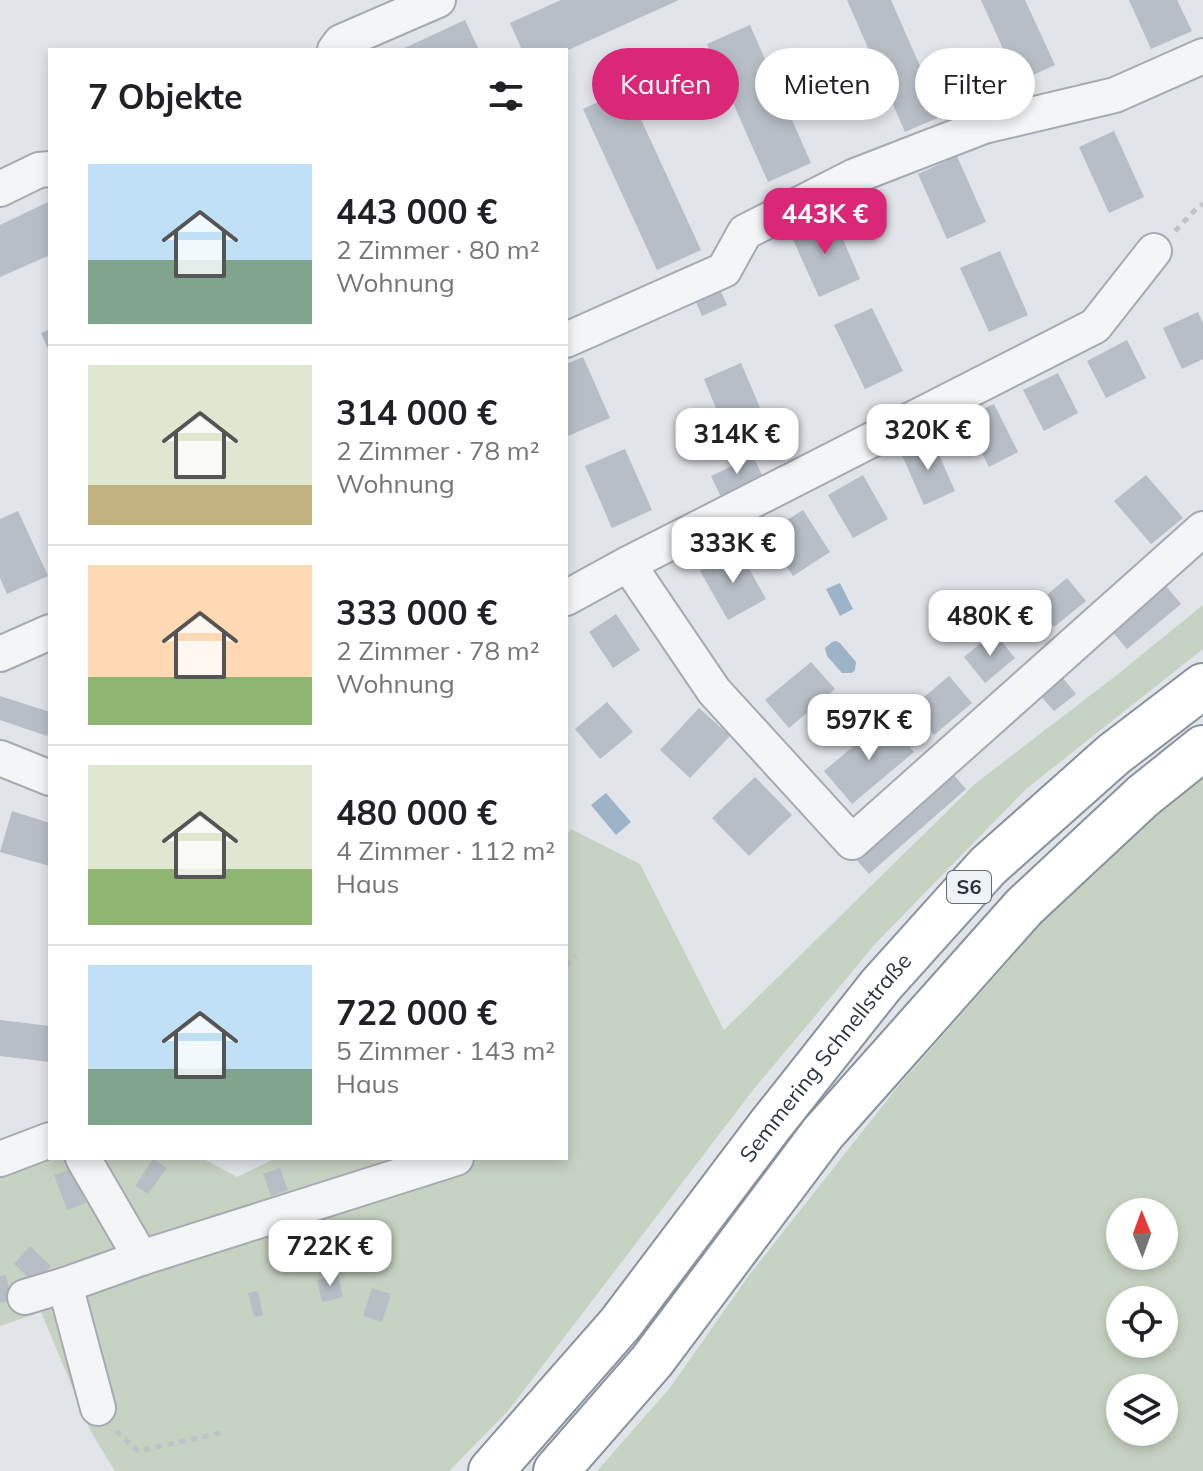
<!DOCTYPE html>
<html lang="de">
<meta charset="utf-8">
<style>
body{margin:0;font-family:Mulish,sans-serif;background:#f6f6f6;color:#202124;height:100vh;display:flex;flex-direction:column;font-size:30px;white-space:nowrap}
*{box-sizing:border-box;margin:0}
p{font-size:26px;color:#757577}
.icon{flex:none;width:44px;height:44px;fill:none;stroke:currentColor;stroke-width:2;stroke-linecap:round;stroke-linejoin:round}
.map{position:relative;flex:1;overflow:hidden}
.details{position:absolute;left:48px;top:48px;width:520px;height:1112px;display:flex;flex-direction:column;background:#fff;border-radius:0px;box-shadow:0 4px 12px #0003}
.details>*{flex:none}
.top-card{position:absolute;left:592px;top:48px;width:490px;height:72px;display:flex;gap:16px}
.needle{width:52px;rotate:359deg}
.tools{position:absolute;left:1106px;top:1198px;display:grid;gap:16px}
.tools a{display:grid;place-items:center;width:72px;height:72px;border-radius:50%;background:#fff;box-shadow:0 4px 12px #0003;font-size:40px}
.price{position:absolute;translate:-50% -68px;padding:0 18px;border-radius:16px;background:#fff;color:#222;font-size:26px;line-height:52px;filter:drop-shadow(0 2px 4px #0008)}
.price::after{content:'';position:absolute;left:50%;top:48px;width:24px;height:18px;margin-left:-12px;background:inherit;clip-path:polygon(0 0,100% 0,50% 100%)}
.price.selected{background:#db2777;color:#fff}
ul{padding:0;list-style:none}
li{display:flex;align-items:center;gap:24px;height:200px;padding:0 40px}
li+li{border-top:2px solid #e0e0e0}
li span{display:grid;place-items:center;flex:none;width:224px;height:160px;border-radius:0px;color:#555}
li>.icon{margin-inline-start:auto}
span .icon{width:96px;height:96px;fill:#fffc;stroke-width:1}
li b{font-size:34px}
h2{display:flex;justify-content:space-between;align-items:center;height:96px;padding:0 40px;font-size:34px}
.chip{padding:0 28px;border-radius:36px;background:#fff;box-shadow:0 4px 12px #0003;font-size:28px;line-height:72px}
.chip.selected{background:#db2777;color:#fff}
.map>svg:first-child{display:block}
</style>
<div class="map">
<svg width="1203" height="1471" viewBox="0 0 1203 1471">
<rect width="100%" height="100%" fill="#e1e4e9"/>
<!-- green -->
<g fill="#c7d3c2" fill-rule="evenodd">
<polygon points="1203,605 1203,649 1026,789 876,943 753,1090 508,1411 449,1471 115,1471 91,1432 41,1312 0,1326 0,1175 50,1158 202,1158 237,1177 276,1158 566,1158 566,836 571,829 640,864 724,1030 976,783 1113,678"/>
<path d="M1203,777V1471H597L669,1389L750,1274L899,1085L1092,866ZM1120,1212H1164V1256H1120ZM1120,1300H1164V1344H1120ZM1120,1388H1164V1432H1120Z"/>
</g>
<!-- water -->
<g fill="#9db3c8">
<polygon points="840,583 853,609 840,616 826,589"/>
<polygon points="836,641 840,643 856,662 855,670 852,673 842,673 827,656 825,648 832,642"/>
<polygon points="606,793 631,822 616,835 591,805"/>
</g>
<!-- building -->
<g fill="#b8bec6">
<polygon points="561,0 679,0 566,51 522,50 510,23"/>
<polygon points="847,0 891,0 942,116 905,132"/>
<polygon points="981,0 1025,0 1055,65 1018,82"/>
<polygon points="1129,0 1177,0 1192,31 1151,49"/>
<polygon points="465,20 479,50 399,50 411,45"/>
<polygon points="750,25 811,163 768,182 707,44"/>
<polygon points="627,89 701,250 657,270 583,109"/>
<polygon points="1114,131 1144,197 1109,213 1079,147"/>
<polygon points="957,156 986,222 947,239 918,174"/>
<polygon points="50,201 50,255 0,277 0,225"/>
<polygon points="832,214 860,279 819,297 790,233"/>
<polygon points="1000,251 1028,315 989,332 960,268"/>
<polygon points="719,287 727,305 702,316 694,298"/>
<polygon points="872,308 903,371 865,389 834,325"/>
<polygon points="1198,312 1203,323 1203,359 1182,369 1163,328"/>
<polygon points="50,329 50,353 41,333"/>
<polygon points="1127,340 1146,378 1106,398 1087,361"/>
<polygon points="583,357 610,418 568,436 566,431 566,364"/>
<polygon points="741,363 767,424 729,440 704,379"/>
<polygon points="1058,373 1078,413 1044,431 1023,390"/>
<polygon points="994,404 1018,452 989,467 964,418"/>
<polygon points="932,439 955,491 924,505 901,453"/>
<polygon points="625,449 652,510 612,528 585,466"/>
<polygon points="753,456 763,477 721,497 711,476"/>
<polygon points="863,475 888,519 853,538 828,495"/>
<polygon points="1146,475 1183,518 1151,544 1114,501"/>
<polygon points="803,510 830,552 793,576 765,534"/>
<polygon points="18,511 48,576 7,594 0,578 0,519"/>
<polygon points="738,549 766,599 728,620 700,571"/>
<polygon points="1067,578 1086,601 1054,627 1035,605"/>
<polygon points="1165,585 1181,604 1127,649 1111,630"/>
<polygon points="616,614 640,650 613,668 589,632"/>
<polygon points="994,632 1015,658 985,683 964,657"/>
<polygon points="811,662 835,689 789,728 765,700"/>
<polygon points="949,676 972,703 934,735 911,708"/>
<polygon points="1061,676 1076,694 1054,711 1039,694"/>
<polygon points="0,696 50,712 50,728 47,736 0,720"/>
<polygon points="607,702 633,732 600,759 575,729"/>
<polygon points="699,708 730,736 690,778 660,750"/>
<polygon points="886,719 914,752 852,804 824,771"/>
<polygon points="951,772 966,789 869,874 854,857"/>
<polygon points="755,777 792,815 749,856 712,818"/>
<polygon points="12,811 50,823 50,866 0,852"/>
<polygon points="0,1020 50,1026 50,1062 0,1056"/>
<polygon points="153,1159 167,1168 148,1194 135,1186"/>
<polygon points="73,1168 86,1203 67,1210 54,1175"/>
<polygon points="280,1168 288,1190 271,1196 263,1174"/>
<polygon points="30,1246 51,1266 35,1283 14,1264"/>
<polygon points="6,1275 12,1300 0,1303 0,1276"/>
<polygon points="338,1275 343,1297 322,1302 317,1280"/>
<polygon points="372,1288 391,1294 382,1322 363,1316"/>
<polygon points="258,1291 263,1315 254,1317 248,1293"/>
</g>
<g fill="none" stroke-linecap="round" stroke-linejoin="round">
<defs>
<g id="minor">
<polyline points="335,50 341,42 438,0"/>
<polyline points="0,189 39,170 50,169"/>
<polyline points="566,340 724,270 745,232 855,176 984,126 1115,95 1203,56"/>
<polyline points="628,564 714,691 852,842 1203,529"/>
<polyline points="566,598 628,564 1095,326 1154,251"/>
<polyline points="0,654 50,632"/>
<polyline points="0,758 50,778"/>
<polyline points="83,1158 141,1258 456,1158"/>
<polyline points="0,1159 50,1140"/>
<polyline points="65,1285 98,1408"/>
<polyline points="25,1297 65,1285 141,1258"/>
</g>
<g id="highway">
<path id="s1" d="M491,1471L620,1324L771,1124L881,985L988,866L1114,754L1203,686"/>
<polyline points="556,1471 652,1361 823,1133 1024,907 1143,796 1203,748"/>
</g>
</defs>
<!-- minor casing -->
<use href="#minor" stroke="#a6abb3" stroke-width="38"/>
<!-- highway casing -->
<use href="#highway" stroke="#88929f" stroke-width="48"/>
<!-- path -->
<g stroke="#bfc2c7" stroke-width="5" stroke-dasharray="6 6" stroke-linecap="butt">
<polyline points="1175,231 1198,207 1203,204"/>
<polyline points="566,966 576,956"/>
<polyline points="116,1431 138,1451 221,1433"/>
</g>
<!-- minor -->
<use href="#minor" stroke="#f3f5f7" stroke-width="34"/>
<!-- highway -->
<use href="#highway" stroke="#fff" stroke-width="44"/>
</g>
<g text-anchor="middle" stroke-width="6" stroke-linejoin="round" paint-order="stroke">
<!-- shield labels -->
<rect fill="#f0f3f6" stroke="#656c77" stroke-width="2" x="947" y="871" width="44" height="32" rx="6"/>
<g font-size="20" font-weight="bold" fill="#2a3240">
<text x="969" y="894">S6</text>
</g>
<!-- street labels -->
<g font-size="22" fill="#2a3240" stroke="#f0f3f6">
<text dy="8" stroke="none"><textPath href="#s1" startOffset="532">Semmering Schnellstraße</textPath></text>
</g>
</g>
</svg>
<div class="tools">
<a><svg class="needle" viewBox="-14 -14 28 28"><path d="M0-13l5 13h-10z" fill="#e53935"/><path d="M0 13l5-13h-10z" fill="#757577"/></svg></a>
<a><svg class="icon" aria-label="locate" viewBox="0 0 24 24"><circle cx="12" cy="12" r="6"/><path d="M12 2v4M12 18v4M2 12h4M18 12h4"/></svg></a>
<a><svg class="icon" aria-label="layers" viewBox="0 0 24 24"><path d="M12 4l9 5-9 5-9-5zM3 14l9 5 9-5"/></svg></a>
</div>
<b class="price selected" style="left:825px;top:256px">443K €</b>
<b class="price" style="left:928px;top:472px">320K €</b>
<b class="price" style="left:737px;top:476px">314K €</b>
<b class="price" style="left:733px;top:585px">333K €</b>
<b class="price" style="left:990px;top:658px">480K €</b>
<b class="price" style="left:869px;top:762px">597K €</b>
<b class="price" style="left:330px;top:1288px">722K €</b>
<div class="top-card">
<a class="chip selected">Kaufen</a>
<a class="chip">Mieten</a>
<a class="chip">Filter</a>
</div>
<section class="details">
<h2>7 Objekte<svg class="icon" aria-label="filters" viewBox="0 0 24 24"><path d="M4 7h16M4 17h16"/><circle cx="9" cy="7" r="2"/><circle cx="15" cy="17" r="2"/></svg></h2>
<ul>
<li><span style="background:linear-gradient(#bfe0f5 60%,#7fa58c 0)"><svg class="icon" aria-label="home" viewBox="0 0 24 24"><path d="M3 11l9-7 9 7M6 9v11h12V9"/></svg></span><div><b>443 000 €</b><p>2 Zimmer · 80 m²</p><p>Wohnung</p></div></li>
<li><span style="background:linear-gradient(#dfe7d0 75%,#c2b280 0)"><svg class="icon" aria-label="home" viewBox="0 0 24 24"><path d="M3 11l9-7 9 7M6 9v11h12V9"/></svg></span><div><b>314 000 €</b><p>2 Zimmer · 78 m²</p><p>Wohnung</p></div></li>
<li><span style="background:linear-gradient(#ffd9b3 70%,#8fb573 0)"><svg class="icon" aria-label="home" viewBox="0 0 24 24"><path d="M3 11l9-7 9 7M6 9v11h12V9"/></svg></span><div><b>333 000 €</b><p>2 Zimmer · 78 m²</p><p>Wohnung</p></div></li>
<li><span style="background:linear-gradient(#dfe7d0 65%,#8fb573 0)"><svg class="icon" aria-label="home" viewBox="0 0 24 24"><path d="M3 11l9-7 9 7M6 9v11h12V9"/></svg></span><div><b>480 000 €</b><p>4 Zimmer · 112 m²</p><p>Haus</p></div></li>
<li><span style="background:linear-gradient(#bfe0f5 65%,#7fa58c 0)"><svg class="icon" aria-label="home" viewBox="0 0 24 24"><path d="M3 11l9-7 9 7M6 9v11h12V9"/></svg></span><div><b>722 000 €</b><p>5 Zimmer · 143 m²</p><p>Haus</p></div></li>
</ul>
</section>
</div>
